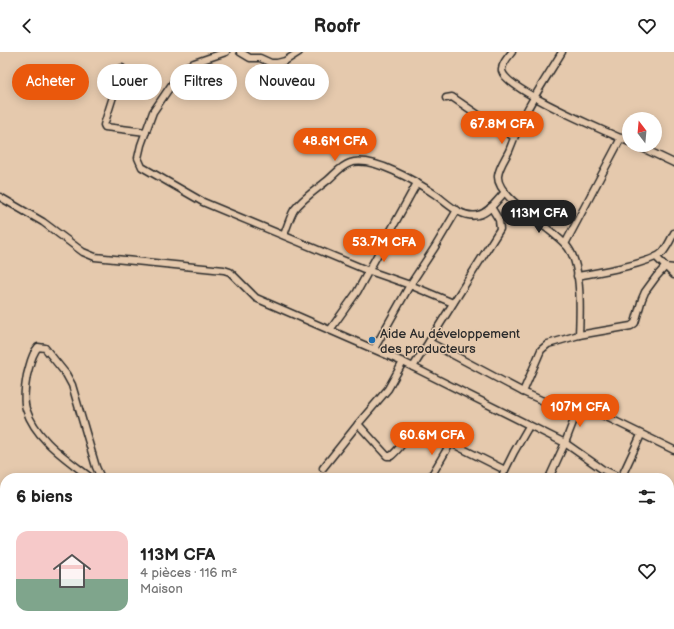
<!DOCTYPE html>
<html lang="fr">
<meta charset="utf-8">
<style>
body{margin:0;font-family:"Balsamiq Sans",sans-serif;background:#f2f2f2;color:#222;height:100vh;display:flex;flex-direction:column;font-size:15px;white-space:nowrap}
*{box-sizing:border-box;margin:0}
p{font-size:13px;color:#767676}
.icon{flex:none;width:22px;height:22px;fill:none;stroke:currentColor;stroke-width:2;stroke-linecap:round;stroke-linejoin:round}
.map{position:relative;flex:1;overflow:hidden}
.drawer{position:absolute;left:0px;top:421px;width:674px;height:156px;display:flex;flex-direction:column;background:#fff;border-radius:16px 16px 0 0;box-shadow:0 2px 10px #0003}
.drawer>*{flex:none}
.top-card{position:absolute;left:12px;top:12px;width:400px;height:36px;display:flex;gap:8px}
.needle{width:26px;rotate:344deg}
.tools{position:absolute;left:622px;top:60px;display:grid;gap:8px}
.tools a{display:grid;place-items:center;width:40px;height:40px;border-radius:50%;background:#fff;box-shadow:0 2px 10px #0003;font-size:20px}
.price{position:absolute;translate:-50% -34px;padding:0 9px;border-radius:14px;background:#ea580c;color:#fff;font-size:13px;line-height:26px;filter:drop-shadow(0 1px 2px #0008)}
.price::after{content:'';position:absolute;left:50%;top:24px;width:12px;height:9px;margin-left:-6px;background:inherit;clip-path:polygon(0 0,100% 0,50% 100%)}
.price.active{background:#222;color:#fff}
ul{padding:0;list-style:none}
li{display:flex;align-items:center;gap:12px;height:100px;padding:0 16px}
li+li{border-top:1px solid #e0e0e0}
li span{display:grid;place-items:center;flex:none;width:112px;height:80px;border-radius:12px;color:#555}
li>.icon{margin-inline-start:auto}
span .icon{width:48px;height:48px;fill:#fffc;stroke-width:1}
li b{font-size:17px}
h2{display:flex;justify-content:space-between;align-items:center;height:48px;padding:0 16px;font-size:17px}
.tag{padding:0 14px;border-radius:18px;background:#fff;box-shadow:0 2px 10px #0003;font-size:14px;line-height:36px}
.tag.active{background:#ea580c;color:#fff}
header{display:flex;justify-content:space-between;align-items:center;height:52px;padding:0 16px;background:#fff;font-size:18px;font-weight:700}
.map>svg:first-child{display:block}
</style>
<header><svg class="icon" aria-label="back" viewBox="0 0 24 24"><path d="M15 5l-7 7 7 7"/></svg>Roofr<svg class="icon" aria-label="heart" viewBox="0 0 24 24"><path d="M12 20l-8-8c-3-5 5-10 8-4 3-6 11-1 8 4z"/></svg></header>
<div class="map">
<svg width="674" height="577" viewBox="0 0 674 577">
<rect width="100%" height="100%" fill="#e5c9ad"/>
<filter id="ink" filterUnits="userSpaceOnUse"><feTurbulence type="fractalNoise" baseFrequency=".025" numOctaves="2"/><feDisplacementMap in="SourceGraphic" scale="8" xChannelSelector="R" yChannelSelector="G"/><feConvolveMatrix kernelMatrix="1 2 1 2 8 2 1 2 1" color-interpolation-filters="sRGB"/></filter>
<g filter="url(#ink)">
<g fill="none" stroke-linecap="round" stroke-linejoin="round">
<defs>
<g id="minor">
<polyline points="226,0 194,11 183,16 153,60 141,93 138,106 142,115 203,150 364,217 410,233 453,251"/>
<polyline points="240,0 250,6 260,6 271,11 277,11 285,9 299,0"/>
<path d="M512,0C508,5 501,13 502,19C507,39 608,80 629,90"/>
<path d="M562,0C550,20 537,39 526,60C519,73 514,86 509,99C505,107 499,115 498,124C496,147 557,178 569,197C582,216 580,261 579,283"/>
<polyline points="122,16 104,73 105,75 146,80"/>
<polyline points="446,46 452,45 455,47 477,62 514,85"/>
<polyline points="636,93 674,111"/>
<polyline points="0,145 43,170 83,200 95,205 224,218 230,220 256,246 403,310 565,391 602,417 621,426"/>
<path d="M284,183C287,175 290,165 294,158C303,146 317,137 328,128C335,122 341,114 350,111C372,103 417,130 436,143C447,151 462,167 478,163C489,161 498,147 505,140"/>
<polyline points="565,192 621,86"/>
<polyline points="656,205 674,223"/>
<path d="M577,224C595,221 652,212 663,200C668,194 671,187 674,181"/>
<polyline points="330,278 357,240 417,131"/>
<polyline points="429,290 523,340 575,363"/>
<polyline points="374,297 410,233 435,195 457,158"/>
<polyline points="413,315 500,177 499,168 491,155"/>
<polyline points="523,340 541,298 548,292 579,283 631,274 635,271 642,247 645,240 656,225 665,215 674,216"/>
<path d="M358,372L387,404H391C402,396 408,378 423,377L505,418"/>
<polyline points="323,416 358,372 388,337 403,310"/>
<path d="M91,426C67,407 36,388 26,357C23,347 25,334 27,323C30,313 31,303 38,295L45,296L66,322L72,333L96,415L101,426"/>
<polyline points="430,426 450,392"/>
<polyline points="501,426 514,400 529,374"/>
<polyline points="549,426 565,391 580,352 674,398"/>
<polyline points="621,426 641,383"/>
<polyline points="669,446 674,449"/>
<polyline points="669,502 674,505"/>
<polyline points="669,556 674,559"/>
<polyline points="197,572 199,577"/>
<polyline points="632,572 643,577"/>
<polyline points="668,577 674,567"/>
</g>
</defs>
<!-- minor casing -->
<use href="#minor" stroke="#2b2b2b" stroke-width="9"/>
<!-- minor -->
<use href="#minor" stroke="#e5c9ad" stroke-width="6"/>
</g>
</g>
<!-- markers -->
<circle fill="#1f6fb2" stroke="#e5c9ad" stroke-width="1.5" cx="372" cy="288" r="4"/>
<g text-anchor="middle" stroke-width="3" stroke-linejoin="round" paint-order="stroke">
<!-- poi labels -->
<g font-size="13" fill="#2b2b2b" stroke="#e5c9ad" text-anchor="start">
<text x="380" y="286">Aide Au développement<tspan x="380" dy="15">des producteurs</tspan></text>
</g>
</g>
</svg>
<div class="tools">
<a><svg class="needle" viewBox="-14 -14 28 28"><path d="M0-13l5 13h-10z" fill="#e53935"/><path d="M0 13l5-13h-10z" fill="#767676"/></svg></a>
</div>
<b class="price" style="left:502px;top:93px">67.8M CFA</b>
<b class="price" style="left:335px;top:110px">48.6M CFA</b>
<b class="price active" style="left:539px;top:182px">113M CFA</b>
<b class="price" style="left:384px;top:211px">53.7M CFA</b>
<b class="price" style="left:580px;top:376px">107M CFA</b>
<b class="price" style="left:432px;top:404px">60.6M CFA</b>
<div class="top-card">
<a class="tag active">Acheter</a>
<a class="tag">Louer</a>
<a class="tag">Filtres</a>
<a class="tag">Nouveau</a>
</div>
<section class="drawer">
<h2>6 biens<svg class="icon" aria-label="filters" viewBox="0 0 24 24"><path d="M4 7h16M4 17h16"/><circle cx="9" cy="7" r="2"/><circle cx="15" cy="17" r="2"/></svg></h2>
<ul>
<li><span style="background:linear-gradient(#f6c9c9 60%,#7fa58c 0)"><svg class="icon" aria-label="home" viewBox="0 0 24 24"><path d="M3 11l9-7 9 7M6 9v11h12V9"/></svg></span><div><b>113M CFA</b><p>4 pièces · 116 m²</p><p>Maison</p></div><svg class="icon" aria-label="heart" viewBox="0 0 24 24"><path d="M12 20l-8-8c-3-5 5-10 8-4 3-6 11-1 8 4z"/></svg></li>
</ul>
</section>
</div>
